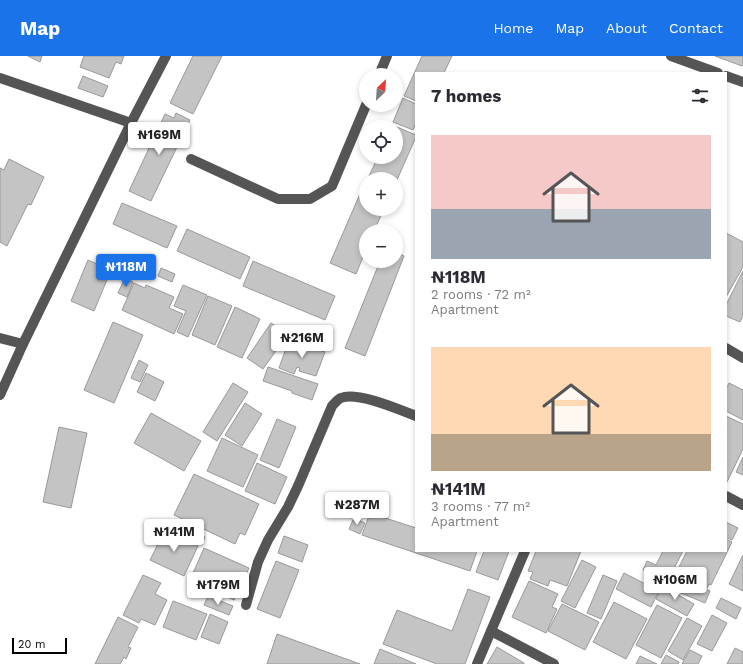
<!DOCTYPE html>
<meta charset="utf-8">
<style>
body{margin:0;font-family:"Work Sans",sans-serif;background:#f2f2f3;color:#2b2b33;height:100vh;display:flex;flex-direction:column;font-size:15px;white-space:nowrap}
*{box-sizing:border-box;margin:0}
p{font-size:13px;color:#7c7c81}
.icon{flex:none;width:22px;height:22px;fill:none;stroke:currentColor;stroke-width:2;stroke-linecap:round;stroke-linejoin:round}
.map{position:relative;flex:1;overflow:hidden}
.side{position:absolute;left:415px;top:16px;width:312px;height:480px;display:flex;flex-direction:column;background:#fff;border-radius:0px;box-shadow:0 2px 6px #0003}
.side>*{flex:none}
.needle{width:26px;rotate:25deg}
.buttons{position:absolute;left:359px;top:12px;display:grid;gap:8px}
.buttons a{display:grid;place-items:center;width:44px;height:44px;border-radius:50%;background:#fff;box-shadow:0 2px 6px #0003;font-size:20px}
.scale{position:absolute;left:12px;bottom:10px;width:55px;box-sizing:border-box;padding-left:4px;border:2px solid #000;border-top:0;font-size:11px;line-height:14px;white-space:nowrap;color:#000;-webkit-text-stroke:3px #fff;paint-order:stroke}
.price{position:absolute;translate:-50% -34px;padding:0 9px;border-radius:4px;background:#fff;color:#222;font-size:13px;line-height:26px;filter:drop-shadow(0 1px 2px #0008)}
.price::after{content:'';position:absolute;left:50%;top:24px;width:12px;height:9px;margin-left:-6px;background:inherit;clip-path:polygon(0 0,100% 0,50% 100%)}
.price.current{background:#1a73e8;color:#fff}
ul{padding:0;list-style:none}
li{display:grid;align-content:center;gap:8px;height:212px;padding:0 16px}
li span{display:grid;place-items:center;height:124px;border-radius:0px;color:#555}
li>.icon{margin-inline-start:auto}
span .icon{width:72px;height:72px;fill:#fffc;stroke-width:1}
li b{font-size:17px}
h2{display:flex;justify-content:space-between;align-items:center;height:48px;padding:0 16px;font-size:17px}
header{display:flex;align-items:center;gap:24px;box-sizing:border-box;height:56px;padding:0 20px;background:#1a73e8;color:#fff}
header strong{font-size:19px}
nav{display:flex;gap:22px;margin-inline-start:auto;font-size:14px}
.map>svg:first-child{display:block}
</style>
<header>
<strong>Map</strong>
<nav><a>Home</a><a>Map</a><a>About</a><a>Contact</a></nav>
</header>
<div class="map">
<svg width="743" height="608" viewBox="0 0 743 608">
<rect width="100%" height="100%" fill="#fff"/>
<!-- building -->
<g fill="#c4c4c4" stroke="#999">
<polygon points="28,0 42,0 40,6"/>
<polygon points="84,0 124,0 121,8 116,6 109,22 80,11"/>
<polygon points="193,0 222,0 193,58 170,47"/>
<polygon points="422,0 452,0 444,17 416,17 416,45 404,40"/>
<polygon points="715,0 743,0 743,7 742,10"/>
<polygon points="83,20 108,30 103,41 78,32"/>
<polygon points="403,42 416,48 416,67 413,74 393,66"/>
<polygon points="176,57 190,64 151,145 129,135 165,58 174,62"/>
<polygon points="392,69 416,79 416,81 396,126 396,123 375,123 369,120 378,101 396,101 396,71 391,71"/>
<polygon points="9,103 44,121 31,149 28,148 7,190 0,186 0,112 4,114"/>
<polygon points="366,124 366,153 384,153 374,175 366,175 366,194 356,218 330,207"/>
<polygon points="122,147 177,170 167,192 113,168"/>
<polygon points="187,173 250,201 240,223 177,195"/>
<polygon points="726,177 743,186 743,211 726,241 726,198 727,195 726,195"/>
<polygon points="396,196 404,200 365,300 345,292 380,205 396,205"/>
<polygon points="88,204 111,214 94,255 71,245"/>
<polygon points="253,205 335,240 325,264 243,230"/>
<polygon points="161,212 175,218 172,226 158,220"/>
<polygon points="743,215 743,260 740,266 726,260 726,249"/>
<polygon points="125,222 133,226 127,241 118,237"/>
<polygon points="134,227 145,232 146,229 174,241 169,252 183,258 174,278 122,254"/>
<polygon points="183,229 207,239 188,281 177,276 186,255 174,250"/>
<polygon points="208,240 232,250 215,289 192,279"/>
<polygon points="235,251 260,263 242,302 217,291"/>
<polygon points="113,266 143,279 114,347 84,334"/>
<polygon points="271,267 288,278 263,313 247,302"/>
<polygon points="289,284 325,296 316,320 299,315 300,312 297,311 294,318 279,312"/>
<polygon points="139,304 148,309 140,326 131,322"/>
<polygon points="268,311 318,328 312,344 292,337 292,335 263,325"/>
<polygon points="146,317 164,326 155,345 137,336"/>
<polygon points="233,327 248,336 217,385 203,376"/>
<polygon points="729,327 743,334 743,364 726,355 726,333"/>
<polygon points="245,347 262,358 242,390 225,379"/>
<polygon points="151,357 201,385 184,415 134,387"/>
<polygon points="726,360 743,368 743,393 727,426 726,425"/>
<polygon points="277,363 296,371 279,412 260,404"/>
<polygon points="59,371 87,377 71,452 43,446"/>
<polygon points="222,382 258,399 243,431 207,415"/>
<polygon points="743,401 743,419 736,416"/>
<polygon points="257,407 287,421 275,448 245,435"/>
<polygon points="194,418 259,448 245,479 240,477 235,488 174,459"/>
<polygon points="370,457 416,472 416,495 477,495 470,515 362,479"/>
<polygon points="354,462 365,467 360,478 349,473"/>
<polygon points="726,466 738,472 732,484 726,481"/>
<polygon points="190,473 205,481 202,489 186,481"/>
<polygon points="165,474 198,490 184,520 150,504"/>
<polygon points="284,480 308,489 302,506 278,497"/>
<polygon points="726,483 732,486 711,529 709,528 707,532 676,517 687,495 726,495"/>
<polygon points="204,492 249,512 234,544 190,524"/>
<polygon points="484,495 509,495 498,524 476,516"/>
<polygon points="536,495 581,495 567,530 550,524 548,530 530,523 533,516 528,515"/>
<polygon points="663,495 683,495 667,526 643,514 647,505 656,509"/>
<polygon points="743,499 743,535 729,528"/>
<polygon points="582,504 596,511 575,552 561,545"/>
<polygon points="276,505 299,514 280,562 257,553"/>
<polygon points="624,517 659,535 651,551 616,533"/>
<polygon points="143,519 161,527 155,538 167,544 155,569 141,563 139,567 123,559"/>
<polygon points="603,519 617,525 601,563 587,557"/>
<polygon points="682,523 710,535 705,547 676,535"/>
<polygon points="529,525 558,538 552,551 557,553 546,577 512,561"/>
<polygon points="663,530 694,548 687,560 656,543"/>
<polygon points="468,533 490,541 465,608 437,608 383,588 397,554 452,575"/>
<polygon points="208,540 233,550 229,559 204,549"/>
<polygon points="721,542 741,552 736,563 716,552"/>
<polygon points="173,545 207,558 196,584 163,571"/>
<polygon points="614,546 647,563 626,603 593,586"/>
<polygon points="562,548 599,566 585,594 548,575"/>
<polygon points="657,549 682,562 661,602 636,589"/>
<polygon points="210,558 228,566 219,588 201,581"/>
<polygon points="712,559 727,567 712,595 697,588"/>
<polygon points="118,561 138,571 128,591 131,592 126,603 124,601 120,608 95,608"/>
<polygon points="687,562 702,570 683,604 668,595"/>
<polygon points="277,578 360,608 267,608"/>
<polygon points="497,591 524,607 524,608 487,608"/>
<polygon points="735,592 743,596 743,608 727,608"/>
<polygon points="380,593 416,608 374,608"/>
<polygon points="690,594 702,600 698,608 682,608"/>
<polygon points="666,599 679,606 678,608 661,608"/>
<polygon points="640,600 657,608 636,608"/>
</g>
<g fill="none" stroke-linecap="round" stroke-linejoin="round">
<!-- minor -->
<g stroke="#555" stroke-width="10">
<polyline points="671,0 718,17"/>
<polyline points="379,19 387,0"/>
<polyline points="726,20 743,26"/>
<polyline points="0,22 131,67"/>
<polyline points="191,103 278,143 310,143 332,130 366,49"/>
<polyline points="0,282 23,288"/>
<polyline points="726,292 743,302"/>
<polyline points="0,339 23,288 131,67 166,0"/>
<polyline points="726,440 743,449"/>
<path d="M246,549L258,506L268,484L288,451L298,430L332,350C335,347 338,343 341,342C357,335 400,354 416,360"/>
<polyline points="491,575 554,608"/>
<polyline points="477,608 525,495"/>
</g>
</g>
</svg>
<div class="buttons">
<a><svg class="needle" viewBox="-14 -14 28 28"><path d="M0-13l5 13h-10z" fill="#e53935"/><path d="M0 13l5-13h-10z" fill="#7c7c81"/></svg></a>
<a><svg class="icon" aria-label="locate" viewBox="0 0 24 24"><circle cx="12" cy="12" r="6"/><path d="M12 2v4M12 18v4M2 12h4M18 12h4"/></svg></a>
<a>+</a>
<a>−</a>
</div>
<div class="scale">20 m</div>
<b class="price" style="left:159px;top:100px">₦169M</b>
<b class="price current" style="left:126px;top:232px">₦118M</b>
<b class="price" style="left:302px;top:303px">₦216M</b>
<b class="price" style="left:357px;top:470px">₦287M</b>
<b class="price" style="left:174px;top:497px">₦141M</b>
<b class="price" style="left:675px;top:545px">₦106M</b>
<b class="price" style="left:218px;top:550px">₦179M</b>
<section class="side">
<h2>7 homes<svg class="icon" aria-label="filters" viewBox="0 0 24 24"><path d="M4 7h16M4 17h16"/><circle cx="9" cy="7" r="2"/><circle cx="15" cy="17" r="2"/></svg></h2>
<ul>
<li><span style="background:linear-gradient(#f6c9c9 60%,#9aa5b1 0)"><svg class="icon" aria-label="home" viewBox="0 0 24 24"><path d="M3 11l9-7 9 7M6 9v11h12V9"/></svg></span><div><b>₦118M</b><p>2 rooms · 72 m²</p><p>Apartment</p></div></li>
<li><span style="background:linear-gradient(#ffd9b3 70%,#b9a48a 0)"><svg class="icon" aria-label="home" viewBox="0 0 24 24"><path d="M3 11l9-7 9 7M6 9v11h12V9"/></svg></span><div><b>₦141M</b><p>3 rooms · 77 m²</p><p>Apartment</p></div></li>
</ul>
</section>
</div>
